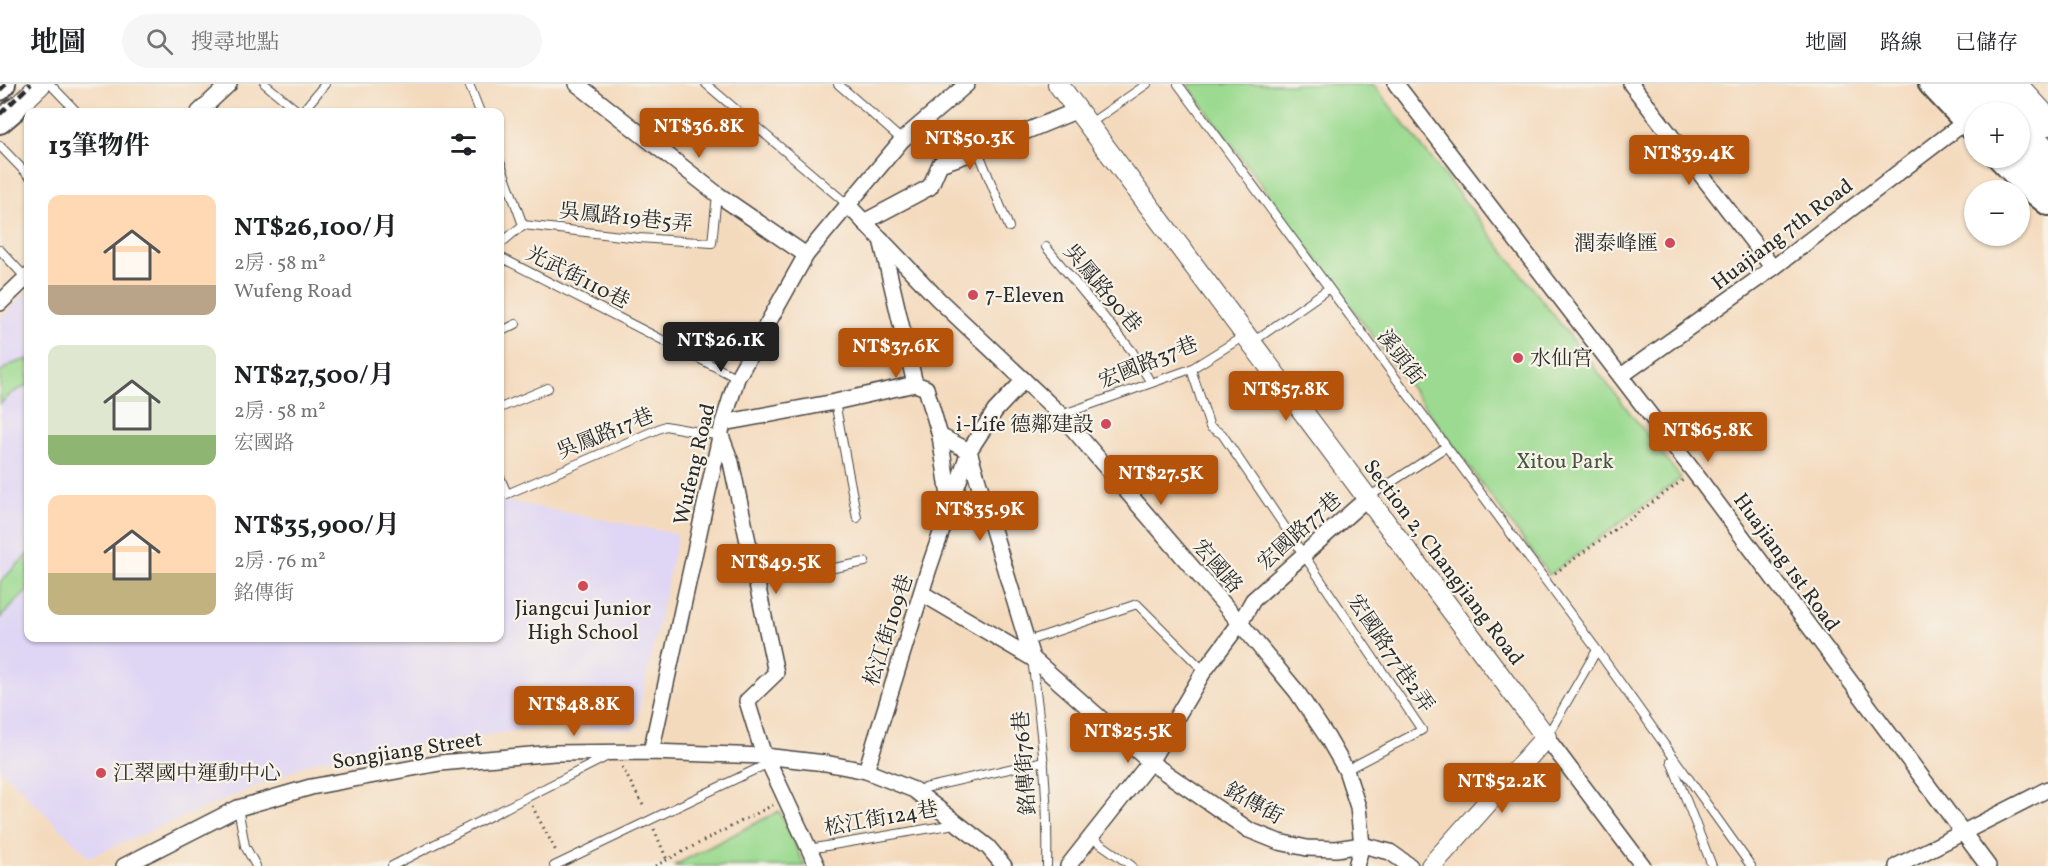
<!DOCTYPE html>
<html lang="zh-TW">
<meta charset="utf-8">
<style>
body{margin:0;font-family:Vollkorn,"Noto Serif TC",serif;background:#f6f6f6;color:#202124;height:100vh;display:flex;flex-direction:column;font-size:22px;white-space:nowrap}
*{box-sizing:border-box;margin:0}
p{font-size:20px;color:#757577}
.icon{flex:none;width:33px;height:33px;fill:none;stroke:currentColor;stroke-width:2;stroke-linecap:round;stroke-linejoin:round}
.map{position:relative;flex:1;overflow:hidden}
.panel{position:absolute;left:24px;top:24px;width:480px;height:534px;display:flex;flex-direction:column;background:#fff;border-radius:12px;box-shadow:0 2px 4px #0004}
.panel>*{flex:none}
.fabs{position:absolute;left:1964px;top:18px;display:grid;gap:12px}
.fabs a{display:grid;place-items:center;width:66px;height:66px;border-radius:50%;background:#fff;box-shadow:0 2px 4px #0004;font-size:30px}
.price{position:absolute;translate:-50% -51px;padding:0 14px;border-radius:6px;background:#b45309;color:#fff;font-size:20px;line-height:39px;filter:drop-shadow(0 2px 3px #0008)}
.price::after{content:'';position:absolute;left:50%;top:36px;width:18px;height:14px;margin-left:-9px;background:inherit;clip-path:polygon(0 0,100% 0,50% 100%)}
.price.on{background:#222;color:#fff}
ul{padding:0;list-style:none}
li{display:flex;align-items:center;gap:18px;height:150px;padding:0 24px}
li span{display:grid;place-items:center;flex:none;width:168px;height:120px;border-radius:12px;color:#555}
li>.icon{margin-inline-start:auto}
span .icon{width:72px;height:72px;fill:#fffc;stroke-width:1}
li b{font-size:26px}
h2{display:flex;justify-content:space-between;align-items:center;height:72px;padding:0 24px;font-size:26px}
header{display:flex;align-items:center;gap:36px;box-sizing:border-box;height:84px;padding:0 30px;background:#fff;border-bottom:2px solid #e0e0e0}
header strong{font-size:28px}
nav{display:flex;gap:33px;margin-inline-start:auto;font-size:21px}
.search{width:420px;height:54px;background:#f6f6f6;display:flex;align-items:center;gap:15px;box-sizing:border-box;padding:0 21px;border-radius:33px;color:#757577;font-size:22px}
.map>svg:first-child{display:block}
</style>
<header>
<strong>地圖</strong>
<div class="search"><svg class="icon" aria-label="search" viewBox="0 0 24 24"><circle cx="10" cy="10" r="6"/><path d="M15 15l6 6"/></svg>搜尋地點</div>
<nav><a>地圖</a><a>路線</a><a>已儲存</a></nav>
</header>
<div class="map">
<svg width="2048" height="782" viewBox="0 0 2048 782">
<rect width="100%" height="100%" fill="#f7f3e8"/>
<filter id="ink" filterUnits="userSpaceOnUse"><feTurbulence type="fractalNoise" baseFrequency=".0167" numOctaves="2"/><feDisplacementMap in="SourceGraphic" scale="12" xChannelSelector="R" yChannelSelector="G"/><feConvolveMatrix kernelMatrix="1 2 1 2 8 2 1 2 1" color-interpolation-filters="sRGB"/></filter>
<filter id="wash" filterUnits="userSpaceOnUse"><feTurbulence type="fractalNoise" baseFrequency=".008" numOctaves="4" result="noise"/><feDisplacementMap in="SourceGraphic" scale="24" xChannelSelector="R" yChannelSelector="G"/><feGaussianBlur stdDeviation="1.35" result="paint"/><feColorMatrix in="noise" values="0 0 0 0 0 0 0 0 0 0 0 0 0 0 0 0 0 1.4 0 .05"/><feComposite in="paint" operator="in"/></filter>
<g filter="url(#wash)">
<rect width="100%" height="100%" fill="#f4dabd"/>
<!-- built -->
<polygon fill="#dfd5f5" points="28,207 28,554 500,554 500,412 501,416 678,450 635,645 541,643 318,676 89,773 0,685 0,235"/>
<!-- green -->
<g fill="#9bda90" stroke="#63825e" stroke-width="1.5">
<polygon points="1187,0 1373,0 1681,394 1549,491"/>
<polygon points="28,275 28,301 12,309 0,320 0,288 12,280"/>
<polygon points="28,470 28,506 0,534 0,498"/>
<polygon points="779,727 805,782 673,782"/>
</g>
</g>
<g filter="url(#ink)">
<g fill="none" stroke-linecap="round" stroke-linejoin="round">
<defs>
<g id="service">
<polyline points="50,0 77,28"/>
<polyline points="265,0 299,28"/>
<polyline points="469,0 480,28"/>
<polyline points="706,0 847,120"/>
<polyline points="838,0 902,56"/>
<polyline points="1178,0 1597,566 1751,782"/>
<polyline points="302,28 325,0"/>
<polyline points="1089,40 1147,0"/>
<polyline points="0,62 28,91"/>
<polyline points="978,67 1009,143"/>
<polyline points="500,78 523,141"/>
<polyline points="523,141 639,154 712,159 717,111"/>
<polyline points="500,160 523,141"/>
<polyline points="1046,163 1132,267 1151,299"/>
<polyline points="0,166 26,194"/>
<polyline points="500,173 737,294"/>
<polyline points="500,248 516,240"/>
<polyline points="1251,259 1328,205"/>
<polyline points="1191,285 1210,343 1222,350 1422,646 1346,686"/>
<polyline points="835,318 857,434"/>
<polyline points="500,324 548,304"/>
<polyline points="1061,331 1191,285 1244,252"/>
<polyline points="500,393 507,410 665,342 721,352"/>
<polyline points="1367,414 1446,363"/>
<polyline points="757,499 865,478"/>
<polyline points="1028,557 1137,520 1204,587"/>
<path d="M1032,575C1041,644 1049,713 1047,782"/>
<polyline points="1547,652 1597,566"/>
<polyline points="1671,677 1712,782"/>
<polyline points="916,706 1044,677"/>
<polyline points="238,724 245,762 256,782"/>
<polyline points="1091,753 1132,782"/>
<polyline points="809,765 955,740"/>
<polyline points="392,782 608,672"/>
<polyline points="554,782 769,679"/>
</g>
<g id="minor">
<polyline points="577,0 717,110 806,171"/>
<polyline points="1396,0 1694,388 1988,782"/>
<polyline points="1631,0 1773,184"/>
<polyline points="199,28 229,0"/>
<polyline points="847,120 938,215 1061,331 1240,539 1297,608 1327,653 1346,686 1358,723 1362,761 1356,782"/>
<polyline points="864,138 930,103 940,80 978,67 1078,26"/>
<polyline points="881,155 915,300 926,304 940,352 950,419"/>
<polyline points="0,219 28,192"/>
<polyline points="1621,292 1773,184 1965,38"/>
<polyline points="723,339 835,318 915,300"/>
<polyline points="721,352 731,378 776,589 747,617 764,672 769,679 817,782"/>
<polyline points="940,352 969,367 1032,574"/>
<polyline points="923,510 1032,574 1150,678 1249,746 1279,758 1307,764 1336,765 1362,761 1390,768 1410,782"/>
<polyline points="1546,653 1643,782"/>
<polyline points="651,668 723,339 737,294 806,171 902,56 967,0"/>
<polyline points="866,687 928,487 969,367 995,327 1024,296"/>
<polyline points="124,782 238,724 311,703 440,679 554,669 651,668 764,672 825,679 866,687 914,706 988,763 1004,782"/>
<polyline points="1068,782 1150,678 1204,587 1240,539 1253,516 1366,415"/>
<polyline points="1897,782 2048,705"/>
</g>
<g id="tertiary">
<polyline points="1058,0 1546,653 1431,782"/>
<polyline points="14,26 41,0"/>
</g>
<g id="secondary">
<polyline points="1930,0 1974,47"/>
<polyline points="0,5 4,0"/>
<polyline points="0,38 14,26"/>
<polyline points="1999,74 2028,104 2048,120"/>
</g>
<g id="trunk">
<polyline points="1956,0 1983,28"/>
<polyline points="1985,0 2011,28"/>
<polyline points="2013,0 2048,38"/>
<polyline points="2019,38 2048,72"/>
<polyline points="2019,66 2048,99"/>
</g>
</defs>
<!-- service casing -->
<use href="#service" stroke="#494541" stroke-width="10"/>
<!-- minor casing -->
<use href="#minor" stroke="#494541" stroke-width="18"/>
<!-- tertiary casing -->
<use href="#tertiary" stroke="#494541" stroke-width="22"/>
<!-- secondary casing -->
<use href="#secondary" stroke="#494541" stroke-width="26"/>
<!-- trunk casing -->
<use href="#trunk" stroke="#494541" stroke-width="28"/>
<!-- path -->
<g stroke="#494541" stroke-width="3" stroke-dasharray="1.5 4.5" stroke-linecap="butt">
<polyline points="1555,489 1683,396"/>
<polyline points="622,683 645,725"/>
<polyline points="532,722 557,769"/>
<polyline points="654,745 667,776"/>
<polyline points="655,782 773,721"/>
</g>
<!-- service -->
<use href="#service" stroke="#fff" stroke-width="8"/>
<!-- minor -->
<use href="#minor" stroke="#fff" stroke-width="15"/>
<!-- tertiary -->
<use href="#tertiary" stroke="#fff" stroke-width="20"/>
<!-- secondary -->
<use href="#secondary" stroke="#fff" stroke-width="22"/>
<!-- trunk -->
<use href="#trunk" stroke="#fff" stroke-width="26"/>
<!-- rail -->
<g stroke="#2b2b2b" stroke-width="4.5" stroke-dasharray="9 4.5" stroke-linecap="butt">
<polyline points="0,6 6,0"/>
<polyline points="0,30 31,0"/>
</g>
</g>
</g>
<!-- markers -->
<g fill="#d1495b" stroke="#f7f3e8" stroke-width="2">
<circle cx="1670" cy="159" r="6"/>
<circle cx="973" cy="211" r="6"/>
<circle cx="1518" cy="274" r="6"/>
<circle cx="1106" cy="340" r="6"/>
<circle cx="583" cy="502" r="6"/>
<circle cx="101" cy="689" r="6"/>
</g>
<g text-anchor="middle" stroke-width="4.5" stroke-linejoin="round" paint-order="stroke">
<!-- street labels -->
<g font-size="21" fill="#2b2b2b" stroke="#f7f3e8">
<text transform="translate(626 133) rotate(6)" y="7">吳鳳路19巷5弄</text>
<text transform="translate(1782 150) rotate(-37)" y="7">Huajiang 7th Road</text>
<text transform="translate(578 193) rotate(27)" y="7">光武街110巷</text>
<text transform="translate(1103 204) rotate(50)" y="7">吳鳳路90巷</text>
<text transform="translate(1401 273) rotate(53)" y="7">溪頭街</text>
<text transform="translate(1148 278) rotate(-22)" y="7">宏國路37巷</text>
<text transform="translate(605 349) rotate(-22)" y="7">吳鳳路17巷</text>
<text transform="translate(694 380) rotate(-77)" y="7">Wufeng Road</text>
<text transform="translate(1299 447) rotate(-42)" y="7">宏國路77巷</text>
<text transform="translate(1444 478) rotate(53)" y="7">Section 2, Changjiang Road</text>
<text transform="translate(1787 478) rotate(54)" y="7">Huajiang 1st Road</text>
<text transform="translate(1218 482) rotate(49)" y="7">宏國路</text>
<text transform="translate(888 546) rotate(-72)" y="7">松江街109巷</text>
<text transform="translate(1391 569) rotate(56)" y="7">宏國路77巷2弄</text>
<text transform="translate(407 666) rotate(-9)" y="7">Songjiang Street</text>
<text transform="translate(1024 679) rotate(-94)" y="7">銘傳街76巷</text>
<text transform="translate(1254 719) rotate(29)" y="7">銘傳街</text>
<text transform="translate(881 734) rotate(-10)" y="7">松江街124巷</text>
</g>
<!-- poi labels -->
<g font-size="21" fill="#2b2b2b" stroke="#f7f3e8" text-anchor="start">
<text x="1658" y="166" text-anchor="end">潤泰峰匯</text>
<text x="985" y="218">7-Eleven</text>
<text x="1530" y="281">水仙宮</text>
<text x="1094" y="347" text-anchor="end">i-Life 德鄰建設</text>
<text x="583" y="531" text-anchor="middle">Jiangcui Junior<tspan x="583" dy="24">High School</tspan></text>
<text x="113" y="696">江翠國中運動中心</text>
</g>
<!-- park labels -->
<g font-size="21" fill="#475744" stroke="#f7f3e8">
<text x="1565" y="384">Xitou Park</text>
</g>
</g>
</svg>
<div class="fabs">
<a>+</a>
<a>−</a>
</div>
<b class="price" style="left:699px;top:75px">NT$36.8K</b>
<b class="price" style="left:970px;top:87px">NT$50.3K</b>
<b class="price" style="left:1689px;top:102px">NT$39.4K</b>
<b class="price on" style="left:721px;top:289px">NT$26.1K</b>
<b class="price" style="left:896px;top:295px">NT$37.6K</b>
<b class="price" style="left:1286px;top:338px">NT$57.8K</b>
<b class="price" style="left:1708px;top:379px">NT$65.8K</b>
<b class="price" style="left:1161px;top:422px">NT$27.5K</b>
<b class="price" style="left:980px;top:458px">NT$35.9K</b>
<b class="price" style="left:776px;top:511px">NT$49.5K</b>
<b class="price" style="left:574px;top:653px">NT$48.8K</b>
<b class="price" style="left:1128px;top:680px">NT$25.5K</b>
<b class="price" style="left:1502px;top:730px">NT$52.2K</b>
<section class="panel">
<h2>13筆物件<svg class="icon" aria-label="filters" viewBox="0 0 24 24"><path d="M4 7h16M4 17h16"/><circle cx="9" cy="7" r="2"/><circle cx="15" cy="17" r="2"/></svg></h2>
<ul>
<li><span style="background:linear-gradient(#ffd9b3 75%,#b9a48a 0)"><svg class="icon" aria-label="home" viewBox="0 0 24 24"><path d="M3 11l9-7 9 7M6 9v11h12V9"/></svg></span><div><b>NT$26,100/月</b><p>2房 · 58 m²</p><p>Wufeng Road</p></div></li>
<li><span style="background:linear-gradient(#dfe7d0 75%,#8fb573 0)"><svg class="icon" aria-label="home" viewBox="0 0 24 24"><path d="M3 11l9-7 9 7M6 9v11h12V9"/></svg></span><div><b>NT$27,500/月</b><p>2房 · 58 m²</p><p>宏國路</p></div></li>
<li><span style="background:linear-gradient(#ffd9b3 65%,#c2b280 0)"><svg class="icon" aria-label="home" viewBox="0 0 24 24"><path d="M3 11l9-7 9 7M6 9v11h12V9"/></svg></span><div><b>NT$35,900/月</b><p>2房 · 76 m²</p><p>銘傳街</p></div></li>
</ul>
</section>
</div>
